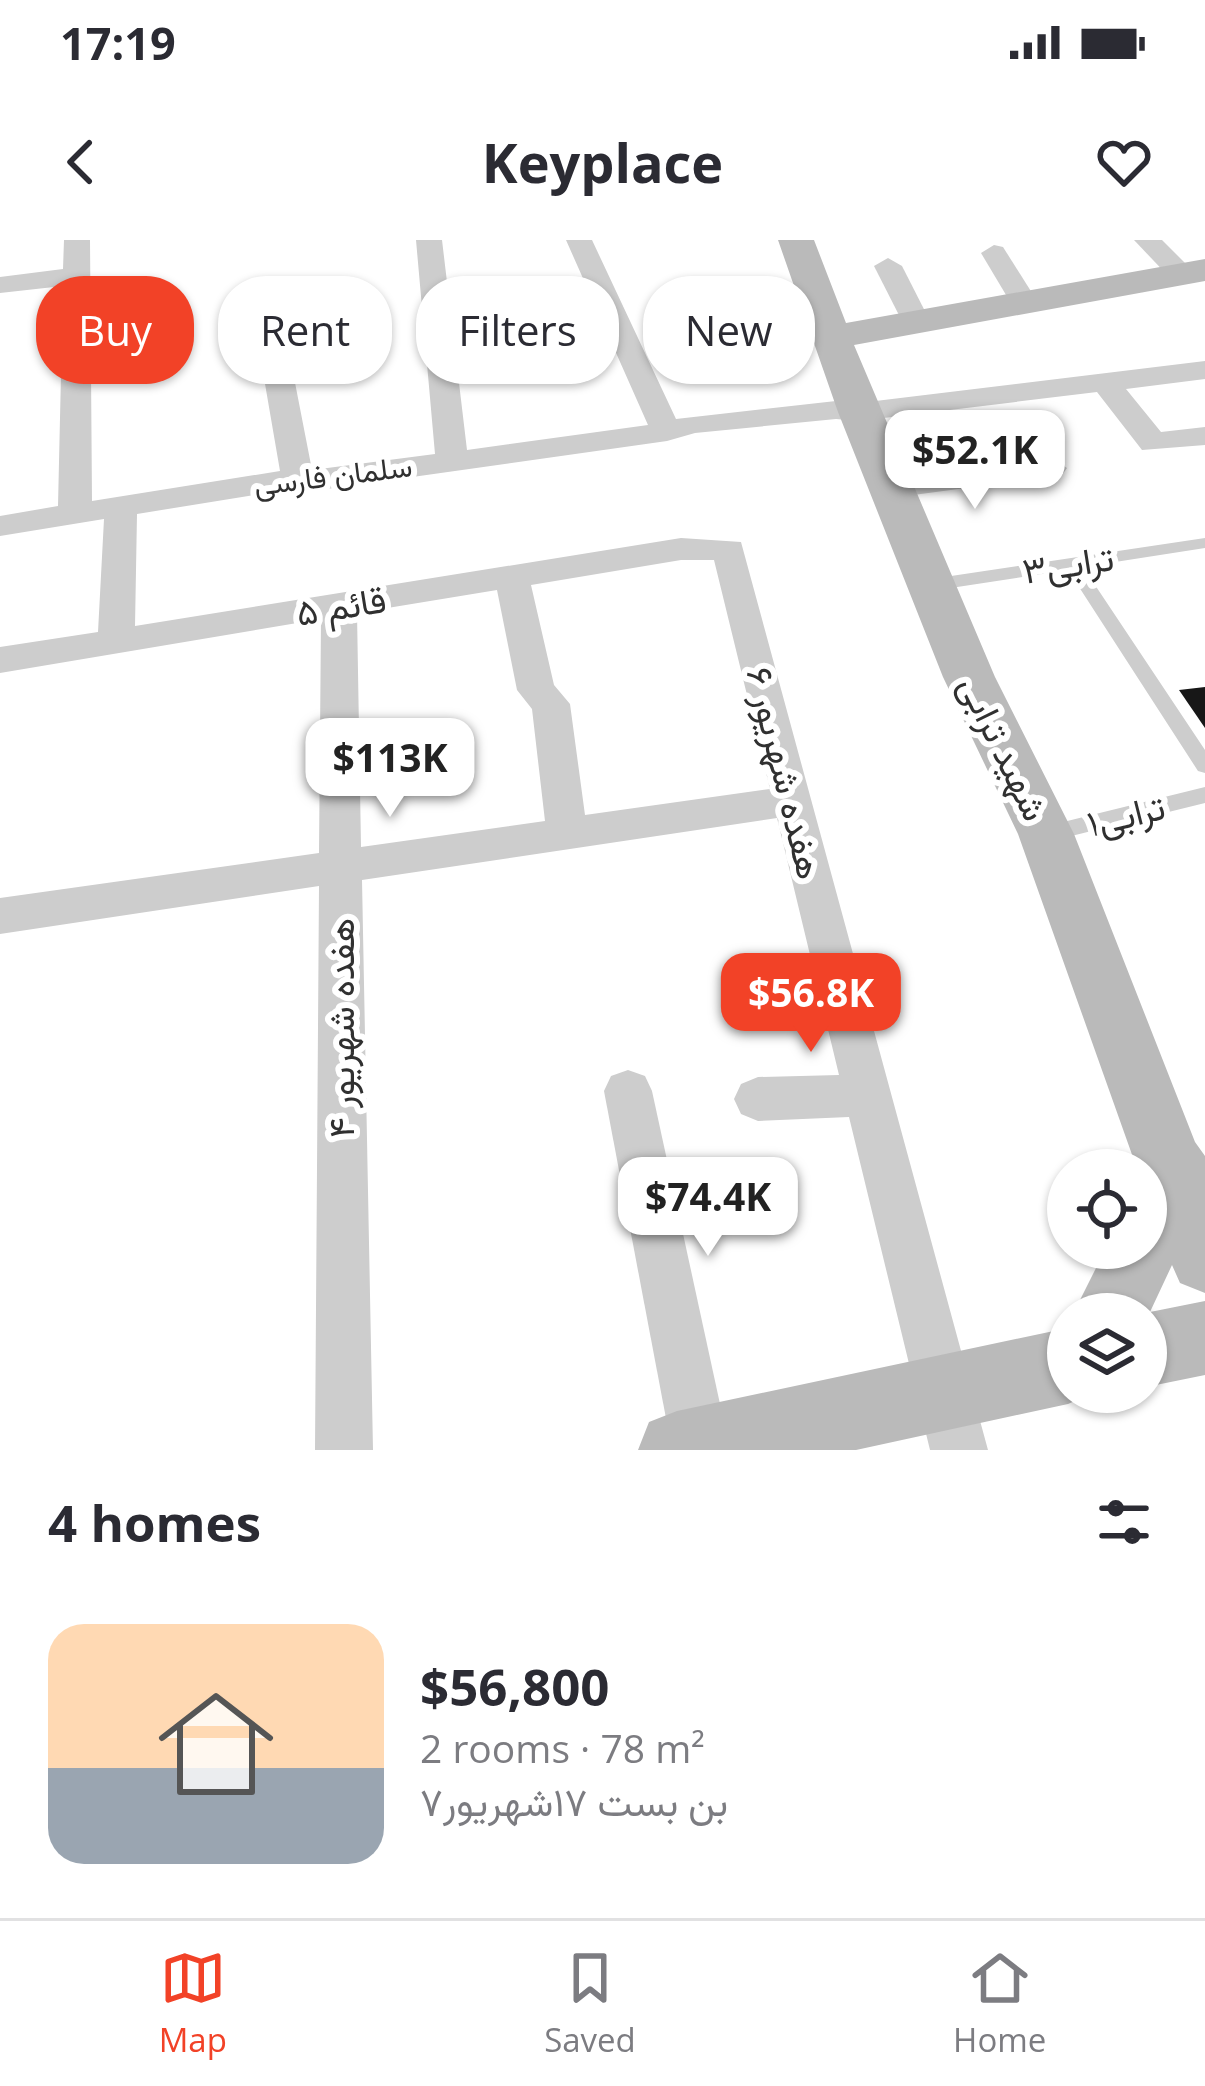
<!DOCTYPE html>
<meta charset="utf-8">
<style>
body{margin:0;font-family:"Open Sans",Vazirmatn,sans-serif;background:#f2f2f3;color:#2b2b33;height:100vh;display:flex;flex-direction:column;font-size:45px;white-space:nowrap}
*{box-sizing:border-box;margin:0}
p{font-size:39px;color:#7c7c81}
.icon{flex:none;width:66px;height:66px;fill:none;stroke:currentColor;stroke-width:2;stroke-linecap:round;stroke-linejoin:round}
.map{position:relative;height:1210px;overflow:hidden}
.sheet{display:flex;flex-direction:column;background:#fff;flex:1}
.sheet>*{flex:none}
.hud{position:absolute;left:36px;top:36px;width:1134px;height:108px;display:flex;gap:24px}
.tools{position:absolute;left:1047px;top:909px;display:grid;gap:24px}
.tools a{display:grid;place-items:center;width:120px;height:120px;border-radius:50%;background:#fff;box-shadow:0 3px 9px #0004;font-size:60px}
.price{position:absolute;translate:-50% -102px;padding:0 27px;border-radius:24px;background:#fff;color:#222;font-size:39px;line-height:78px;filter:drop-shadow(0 3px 6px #0008)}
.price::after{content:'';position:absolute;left:50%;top:72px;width:36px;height:27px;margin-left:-18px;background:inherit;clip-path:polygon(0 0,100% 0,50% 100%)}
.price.selected{background:#f24227;color:#fff}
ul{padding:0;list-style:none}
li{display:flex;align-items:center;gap:36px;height:300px;padding:0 48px}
li span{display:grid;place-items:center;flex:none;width:336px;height:240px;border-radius:36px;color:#555}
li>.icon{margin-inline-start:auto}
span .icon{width:144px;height:144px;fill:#fffc;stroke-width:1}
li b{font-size:51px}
h2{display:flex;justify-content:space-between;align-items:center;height:144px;padding:0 48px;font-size:51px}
.tag{padding:0 42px;border-radius:48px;background:#fff;box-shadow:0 3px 9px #0004;font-size:42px;line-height:108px}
.tag.selected{background:#f24227;color:#fff}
.status{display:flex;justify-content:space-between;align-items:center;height:84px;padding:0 60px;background:#fff;direction:ltr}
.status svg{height:33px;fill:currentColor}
header{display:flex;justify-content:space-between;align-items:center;height:156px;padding:0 48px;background:#fff;font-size:54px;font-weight:700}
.tabs{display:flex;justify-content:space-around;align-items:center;height:168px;border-top:3px solid #e1e1e2;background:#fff;font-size:33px;color:#7c7c81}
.tabs a{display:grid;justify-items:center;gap:6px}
.tabs .selected{color:#f24227}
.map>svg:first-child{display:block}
</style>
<div class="status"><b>17:19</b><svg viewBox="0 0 49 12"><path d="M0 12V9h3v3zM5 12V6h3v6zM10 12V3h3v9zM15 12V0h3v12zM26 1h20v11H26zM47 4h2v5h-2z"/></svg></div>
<header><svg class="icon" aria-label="back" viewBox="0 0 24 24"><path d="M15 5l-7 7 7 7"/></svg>Keyplace<svg class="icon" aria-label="heart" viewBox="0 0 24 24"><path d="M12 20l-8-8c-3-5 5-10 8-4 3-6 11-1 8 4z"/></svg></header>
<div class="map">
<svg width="1205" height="1210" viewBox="0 0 1205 1210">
<rect width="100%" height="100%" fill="#fff"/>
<!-- building -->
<polygon fill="#171717" points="1205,447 1205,488 1179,450"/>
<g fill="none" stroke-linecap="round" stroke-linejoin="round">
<!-- lane -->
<g fill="#cdcdcd" fill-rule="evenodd">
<polygon points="1205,298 1205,308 1083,327 1205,510 1205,533 1198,531 1068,330 931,351 922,345 931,339"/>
<polygon points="1205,547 1205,563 1047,602 1037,594 1047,586"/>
</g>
<!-- street -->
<g fill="#cdcdcd" fill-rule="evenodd">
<path d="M64,0H90L92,261L280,231L248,45L262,37L276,45L312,230L435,214L416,0H442L467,210L648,185L566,0H592L676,179L836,161L859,163L1205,121V139L1126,149L1161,192L1205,187V205L1142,210L1097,152L859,181L836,179L695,193L667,201L320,250L297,248L137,274L135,386L681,298L741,302L988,1210H930L849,877L758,881L741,874L734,859L741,844L758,837L839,835L777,578L362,640L373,1210H315L319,646L0,694V658L319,613L321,379L0,433V407L98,392L104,279L0,296V276L58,266L63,46L0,53V37L63,29ZM681,320H714L770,549L585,575L570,464L554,445L531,345ZM497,350L517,450L532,469L545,581L361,607L357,373Z"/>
<polygon points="1134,0 1162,0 1196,34 1182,42 1172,40"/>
<polygon points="994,5 1003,7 1039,64 1035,70 1025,72 1015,70 981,13"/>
<polygon points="888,18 902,26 931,83 927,89 917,92 903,83 874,26"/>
<polygon points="1051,218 1067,228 1062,235 891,258 875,248 891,238"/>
<polygon points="628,830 645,836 652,851 730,1210 672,1210 604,851 611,836"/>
</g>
<!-- secondary -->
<g fill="#bababa" fill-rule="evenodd">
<polygon points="778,0 814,0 846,83 1205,19 1205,41 854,105 995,437 1074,594 1195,902 1205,916 1205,1053 1180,1043 1172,1025 1150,1072 1205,1061 1205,1135 1146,1147 1146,1074 1073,1074 1106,1008 1146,1008 1146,930 1133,930 1135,923 1018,594 943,437 838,172"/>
<polygon points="1068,1088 1068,1152 1095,1152 1068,1164 856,1210 638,1210 649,1182 677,1171"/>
</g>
</g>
<g text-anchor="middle" stroke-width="12" stroke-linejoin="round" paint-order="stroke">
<!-- far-street labels -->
<g font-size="30" fill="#303030" stroke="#fff">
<text transform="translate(333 236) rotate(-7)" y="10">سلمان فارسی</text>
</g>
<!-- street labels -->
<g font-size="36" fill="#303030" stroke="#fff">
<text transform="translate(1068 324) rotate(-9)" y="13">ترابی۳</text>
<text transform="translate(341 366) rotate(-9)" y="13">قائم ۵</text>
<text transform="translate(1004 508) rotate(64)" y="13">شهید ترابی</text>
<text transform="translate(785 533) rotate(76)" y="13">هفده شهریور ۶</text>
<text transform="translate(1126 575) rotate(-14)" y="13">ترابی۱</text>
<text transform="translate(341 788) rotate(-90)" y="13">هفده شهریور ۴</text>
</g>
</g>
</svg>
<div class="tools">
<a><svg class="icon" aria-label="locate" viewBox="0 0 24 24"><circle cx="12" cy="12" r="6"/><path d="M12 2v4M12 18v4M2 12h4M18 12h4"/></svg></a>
<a><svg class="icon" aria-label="layers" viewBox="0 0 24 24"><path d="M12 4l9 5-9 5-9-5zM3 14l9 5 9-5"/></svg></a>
</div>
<b class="price" style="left:975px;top:272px">$52.1K</b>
<b class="price" style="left:390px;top:580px">$113K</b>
<b class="price selected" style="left:811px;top:815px">$56.8K</b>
<b class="price" style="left:708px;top:1019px">$74.4K</b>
<div class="hud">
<a class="tag selected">Buy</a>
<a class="tag">Rent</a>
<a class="tag">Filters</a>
<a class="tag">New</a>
</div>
</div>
<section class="sheet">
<h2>4 homes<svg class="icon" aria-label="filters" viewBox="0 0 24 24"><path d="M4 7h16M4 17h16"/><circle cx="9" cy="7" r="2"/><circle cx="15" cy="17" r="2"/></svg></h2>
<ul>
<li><span style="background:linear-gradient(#ffd9b3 60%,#9aa5b1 0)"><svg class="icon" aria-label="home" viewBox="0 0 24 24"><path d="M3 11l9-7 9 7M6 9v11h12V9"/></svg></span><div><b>$56,800</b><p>2 rooms · 78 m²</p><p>بن بست ۱۷شهریور۷</p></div></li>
</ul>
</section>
<nav class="tabs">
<a class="selected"><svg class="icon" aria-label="map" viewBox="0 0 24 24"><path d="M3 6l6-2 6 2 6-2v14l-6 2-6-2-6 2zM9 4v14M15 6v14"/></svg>Map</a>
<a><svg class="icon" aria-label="saved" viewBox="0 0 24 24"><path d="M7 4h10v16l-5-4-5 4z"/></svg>Saved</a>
<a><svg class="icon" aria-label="home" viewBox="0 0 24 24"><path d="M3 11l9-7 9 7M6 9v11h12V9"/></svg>Home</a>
</nav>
